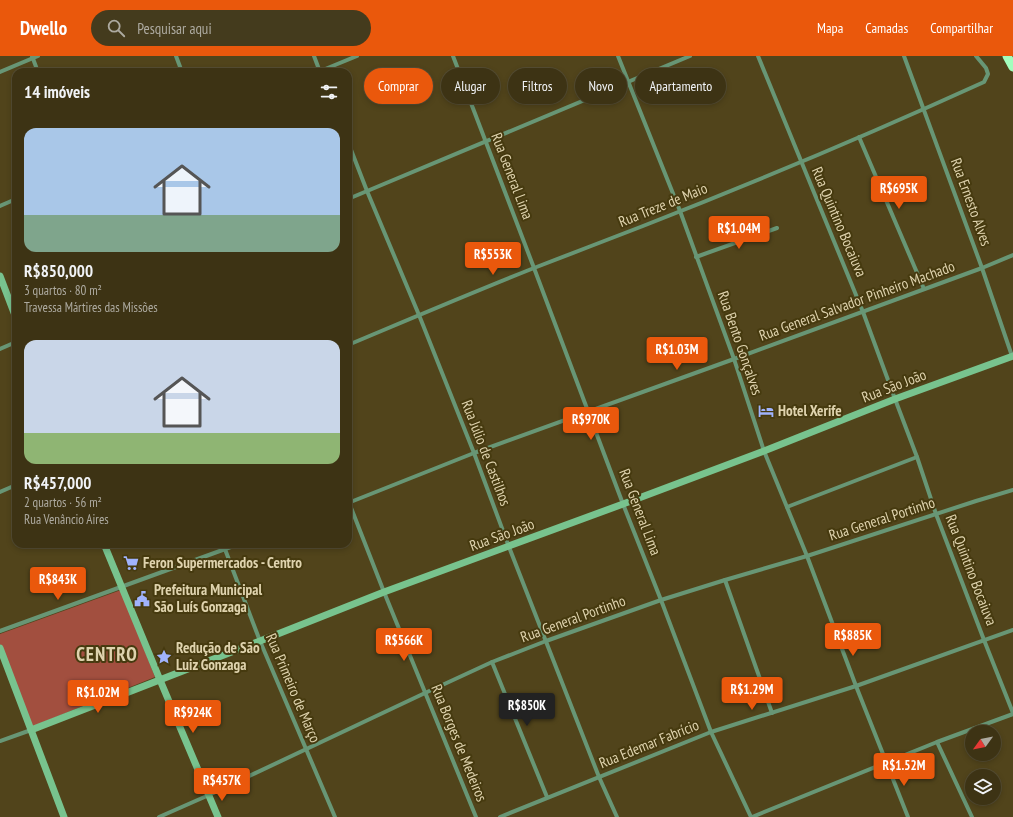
<!DOCTYPE html>
<html lang="pt">
<meta charset="utf-8">
<style>
body{margin:0;font-family:"PT Sans Narrow",sans-serif;background:#443b1d;color:#f1f3f6;height:100vh;display:flex;flex-direction:column;font-size:15px;white-space:nowrap}
*{box-sizing:border-box;margin:0}
p{font-size:13px;color:#adaaa0}
.icon{flex:none;width:22px;height:22px;fill:none;stroke:currentColor;stroke-width:2;stroke-linecap:round;stroke-linejoin:round}
.map{position:relative;flex:1;overflow:hidden}
.details{position:absolute;left:12px;top:12px;width:340px;height:480px;display:flex;flex-direction:column;background:#3d3314;border-radius:12px;box-shadow:0 2px 6px #0003,0 0 0 1px #564e34}
.details>*{flex:none}
.top-card{position:absolute;left:364px;top:12px;width:380px;height:36px;display:flex;gap:8px}
.needle{width:26px;rotate:237deg}
.buttons{position:absolute;left:965px;top:669px;display:grid;gap:8px}
.buttons a{display:grid;place-items:center;width:36px;height:36px;border-radius:50%;background:#3d3314;box-shadow:0 2px 6px #0003,0 0 0 1px #564e34;font-size:20px}
.price{position:absolute;translate:-50% -34px;padding:0 9px;border-radius:4px;background:#ea580c;color:#fff;font-size:13px;line-height:26px;filter:drop-shadow(0 1px 2px #0008)}
.price::after{content:'';position:absolute;left:50%;top:24px;width:12px;height:9px;margin-left:-6px;background:inherit;clip-path:polygon(0 0,100% 0,50% 100%)}
.price.selected{background:#222;color:#fff}
ul{padding:0;list-style:none}
li{display:grid;align-content:center;gap:8px;height:212px;padding:0 12px}
li span{display:grid;place-items:center;height:124px;border-radius:12px;color:#555}
li>.icon{margin-inline-start:auto}
span .icon{width:72px;height:72px;fill:#fffc;stroke-width:1}
li b{font-size:17px}
h2{display:flex;justify-content:space-between;align-items:center;height:48px;padding:0 12px;font-size:17px}
.pill{padding:0 14px;border-radius:18px;background:#3d3314;box-shadow:0 2px 6px #0003,0 0 0 1px #564e34;font-size:14px;line-height:36px}
.pill.selected{background:#ea580c;color:#fff}
header{display:flex;align-items:center;gap:24px;box-sizing:border-box;height:56px;padding:0 20px;background:#ea580c;color:#fff}
header strong{font-size:19px}
nav{display:flex;gap:22px;margin-inline-start:auto;font-size:14px}
.search{width:280px;height:36px;background:#443b1d;display:flex;align-items:center;gap:10px;box-sizing:border-box;padding:0 14px;border-radius:22px;color:#adaaa0;font-size:15px}
.map>svg:first-child{display:block}
</style>
<header>
<strong>Dwello</strong>
<div class="search"><svg class="icon" aria-label="search" viewBox="0 0 24 24"><circle cx="10" cy="10" r="6"/><path d="M15 15l6 6"/></svg>Pesquisar aqui</div>
<nav><a>Mapa</a><a>Camadas</a><a>Compartilhar</a></nav>
</header>
<div class="map">
<svg width="1013" height="761" viewBox="0 0 1013 761">
<rect width="100%" height="100%" fill="#51441b"/>
<!-- green -->
<polygon fill="#a24f3f" points="121,534 155,621 31,671 0,588 0,578"/>
<g fill="none" stroke-linecap="round" stroke-linejoin="round">
<!-- street -->
<g stroke="#689675" stroke-width="4">
<polyline points="32,0 38,16"/>
<polyline points="176,0 182,16"/>
<polyline points="314,0 320,16"/>
<polyline points="453,0 534,212 623,448 661,544 711,676 751,761"/>
<polyline points="618,0 680,155 734,303 764,395 807,500 856,630 908,761"/>
<polyline points="758,0 863,256 895,343 917,401 936,458 984,584 1013,657"/>
<polyline points="904,0 982,212 1012,300"/>
<polyline points="0,16 38,0"/>
<polyline points="318,16 357,0"/>
<polyline points="859,81 924,233"/>
<polyline points="348,86 367,135 419,259 474,397 509,491 599,721 617,761"/>
<polyline points="348,143 690,0"/>
<polyline points="0,150 16,143"/>
<polyline points="696,201 777,172"/>
<path d="M348,289C410,263 471,237 534,212C570,198 607,184 643,170C758,125 872,77 984,26L988,18L986,12L976,0"/>
<polyline points="0,293 16,286"/>
<polyline points="0,436 16,429"/>
<polyline points="348,444 384,536 476,761"/>
<polyline points="348,447 474,397 734,303 982,212 1013,199"/>
<polyline points="787,451 917,401"/>
<polyline points="223,488 260,585 335,761"/>
<polyline points="725,524 772,657"/>
<polyline points="0,575 239,488"/>
<polyline points="492,606 547,741"/>
<polyline points="0,685 31,674"/>
<polyline points="937,686 972,761"/>
<polyline points="159,761 209,739 425,637 492,606 546,585 661,544 725,524 807,500 976,445 1013,434"/>
<polyline points="500,761 711,676 856,630 1013,574"/>
<polyline points="752,761 937,686 1013,658"/>
</g>
<!-- secondary -->
<g stroke="#78c38e" stroke-width="7">
<polyline points="0,220 16,262"/>
<polyline points="104,488 160,624 218,761"/>
<polyline points="0,592 64,761"/>
<polyline points="31,674 260,585 384,536 623,448 764,395 895,343 1013,300"/>
</g>
<!-- highway -->
<polyline stroke="#a3febd" stroke-width="9" points="1007,0 1013,11"/>
</g>
<!-- icons -->
<defs>
<symbol id="hotel-bare" viewBox="-9 -9 18 18"><path d="M-6-4.5h1.5V1H6V5H4.5V3h-9V5H-6ZM-4 0a1.8 1.8 0 1 1 3.6 0ZM.5 0V-2.5h3Q6-2.5 6 0Z" fill="#a0b3fd" stroke="#463a0f" stroke-width="2.5" paint-order="stroke"/></symbol>
<symbol id="supermarket-bare" viewBox="-9 -9 18 18"><path d="M-6-5.5h2.5l.6 2H6L4.5 2H-2.5L-4.4-4H-6ZM-1.5 3.2a1.3 1.3 0 1 0 .1 0ZM3 3.2a1.3 1.3 0 1 0 .1 0Z" fill="#a0b3fd" stroke="#463a0f" stroke-width="2.5" paint-order="stroke"/></symbol>
<symbol id="civic-bare" viewBox="-9 -9 18 18"><path d="M-.6-6.5H3V-4.5H.6V-3L4-1V1h2V6H-6V1h2V-1L-.6-3ZM-1.2 2.5V6h2.4V2.5Z" fill="#a0b3fd" stroke="#463a0f" stroke-width="2.5" paint-order="stroke"/></symbol>
<symbol id="sight-bare" viewBox="-9 -9 18 18"><path d="M0-6L1.8-2.2L6-1.7L2.9 1.2L3.7 5.4L0 3.3L-3.7 5.4L-2.9 1.2L-6-1.7L-1.8-2.2Z" fill="#a0b3fd" stroke="#463a0f" stroke-width="2.5" paint-order="stroke"/></symbol>
</defs>
<g fill-rule="evenodd">
<use href="#hotel-bare" x="755" y="344" width="22" height="22"/>
<use href="#supermarket-bare" x="120" y="496" width="22" height="22"/>
<use href="#civic-bare" x="131" y="532" width="22" height="22"/>
<use href="#sight-bare" x="153" y="590" width="22" height="22"/>
</g>
<g text-anchor="middle" stroke-width="4" stroke-linejoin="round" paint-order="stroke">
<!-- street labels -->
<g font-size="15" fill="#dfd3ae" stroke="#463a0f">
<text transform="translate(512 120) rotate(69)" y="5">Rua General Lima</text>
<text transform="translate(971 146) rotate(70)" y="5">Rua Ernesto Alves</text>
<text transform="translate(663 149) rotate(-22)" y="5">Rua Treze de Maio</text>
<text transform="translate(839 166) rotate(67)" y="5">Rua Quintino Bocaiuva</text>
<text transform="translate(857 245) rotate(-20)" y="5">Rua General Salvador Pinheiro Machado</text>
<text transform="translate(740 287) rotate(71)" y="5">Rua Bento Gonçalves</text>
<text transform="translate(894 330) rotate(-21)" y="5">Rua São João</text>
<text transform="translate(486 397) rotate(69)" y="5">Rua Júlio de Castilhos</text>
<text transform="translate(640 456) rotate(69)" y="5">Rua General Lima</text>
<text transform="translate(882 463) rotate(-18)" y="5">Rua General Portinho</text>
<text transform="translate(502 479) rotate(-20)" y="5">Rua São João</text>
<text transform="translate(971 514) rotate(69)" y="5">Rua Quintino Bocaiuva</text>
<text transform="translate(573 563) rotate(-20)" y="5">Rua General Portinho</text>
<text transform="translate(293 632) rotate(67)" y="5">Rua Primeiro de Março</text>
<text transform="translate(459 687) rotate(68)" y="5">Rua Borges de Medeiros</text>
<text transform="translate(649 688) rotate(-22)" y="5">Rua Edemar Fabrício</text>
</g>
<!-- poi labels -->
<g font-size="15" font-weight="bold" fill="#dfd3ae" stroke="#463a0f" text-anchor="start">
<text x="778" y="360">Hotel Xerife</text>
<text x="143" y="512">Feron Supermercados - Centro</text>
<text x="154" y="539">Prefeitura Municipal<tspan x="154" dy="17">São Luís Gonzaga</tspan></text>
<text x="176" y="597">Redução de São<tspan x="176" dy="17">Luiz Gonzaga</tspan></text>
</g>
<!-- district labels -->
<g font-size="19" font-weight="bold" letter-spacing="1" fill="#dfd3ae" stroke="#463a0f">
<text x="107" y="605">CENTRO</text>
</g>
</g>
</svg>
<div class="buttons">
<a><svg class="needle" viewBox="-14 -14 28 28"><path d="M0-13l5 13h-10z" fill="#e53935"/><path d="M0 13l5-13h-10z" fill="#adaaa0"/></svg></a>
<a><svg class="icon" aria-label="layers" viewBox="0 0 24 24"><path d="M12 4l9 5-9 5-9-5zM3 14l9 5 9-5"/></svg></a>
</div>
<b class="price" style="left:899px;top:154px">R$695K</b>
<b class="price" style="left:739px;top:194px">R$1.04M</b>
<b class="price" style="left:493px;top:220px">R$553K</b>
<b class="price" style="left:677px;top:315px">R$1.03M</b>
<b class="price" style="left:591px;top:385px">R$970K</b>
<b class="price" style="left:58px;top:545px">R$843K</b>
<b class="price" style="left:853px;top:601px">R$885K</b>
<b class="price" style="left:404px;top:606px">R$566K</b>
<b class="price" style="left:752px;top:655px">R$1.29M</b>
<b class="price" style="left:98px;top:658px">R$1.02M</b>
<b class="price selected" style="left:527px;top:671px">R$850K</b>
<b class="price" style="left:193px;top:678px">R$924K</b>
<b class="price" style="left:904px;top:731px">R$1.52M</b>
<b class="price" style="left:222px;top:746px">R$457K</b>
<div class="top-card">
<a class="pill selected">Comprar</a>
<a class="pill">Alugar</a>
<a class="pill">Filtros</a>
<a class="pill">Novo</a>
<a class="pill">Apartamento</a>
</div>
<section class="details">
<h2>14 imóveis<svg class="icon" aria-label="filters" viewBox="0 0 24 24"><path d="M4 7h16M4 17h16"/><circle cx="9" cy="7" r="2"/><circle cx="15" cy="17" r="2"/></svg></h2>
<ul>
<li><span style="background:linear-gradient(#a9c7e8 70%,#7fa58c 0)"><svg class="icon" aria-label="home" viewBox="0 0 24 24"><path d="M3 11l9-7 9 7M6 9v11h12V9"/></svg></span><div><b>R$850,000</b><p>3 quartos · 80 m²</p><p>Travessa Mártires das Missões</p></div></li>
<li><span style="background:linear-gradient(#c9d6e8 75%,#8fb573 0)"><svg class="icon" aria-label="home" viewBox="0 0 24 24"><path d="M3 11l9-7 9 7M6 9v11h12V9"/></svg></span><div><b>R$457,000</b><p>2 quartos · 56 m²</p><p>Rua Venâncio Aires</p></div></li>
</ul>
</section>
</div>
